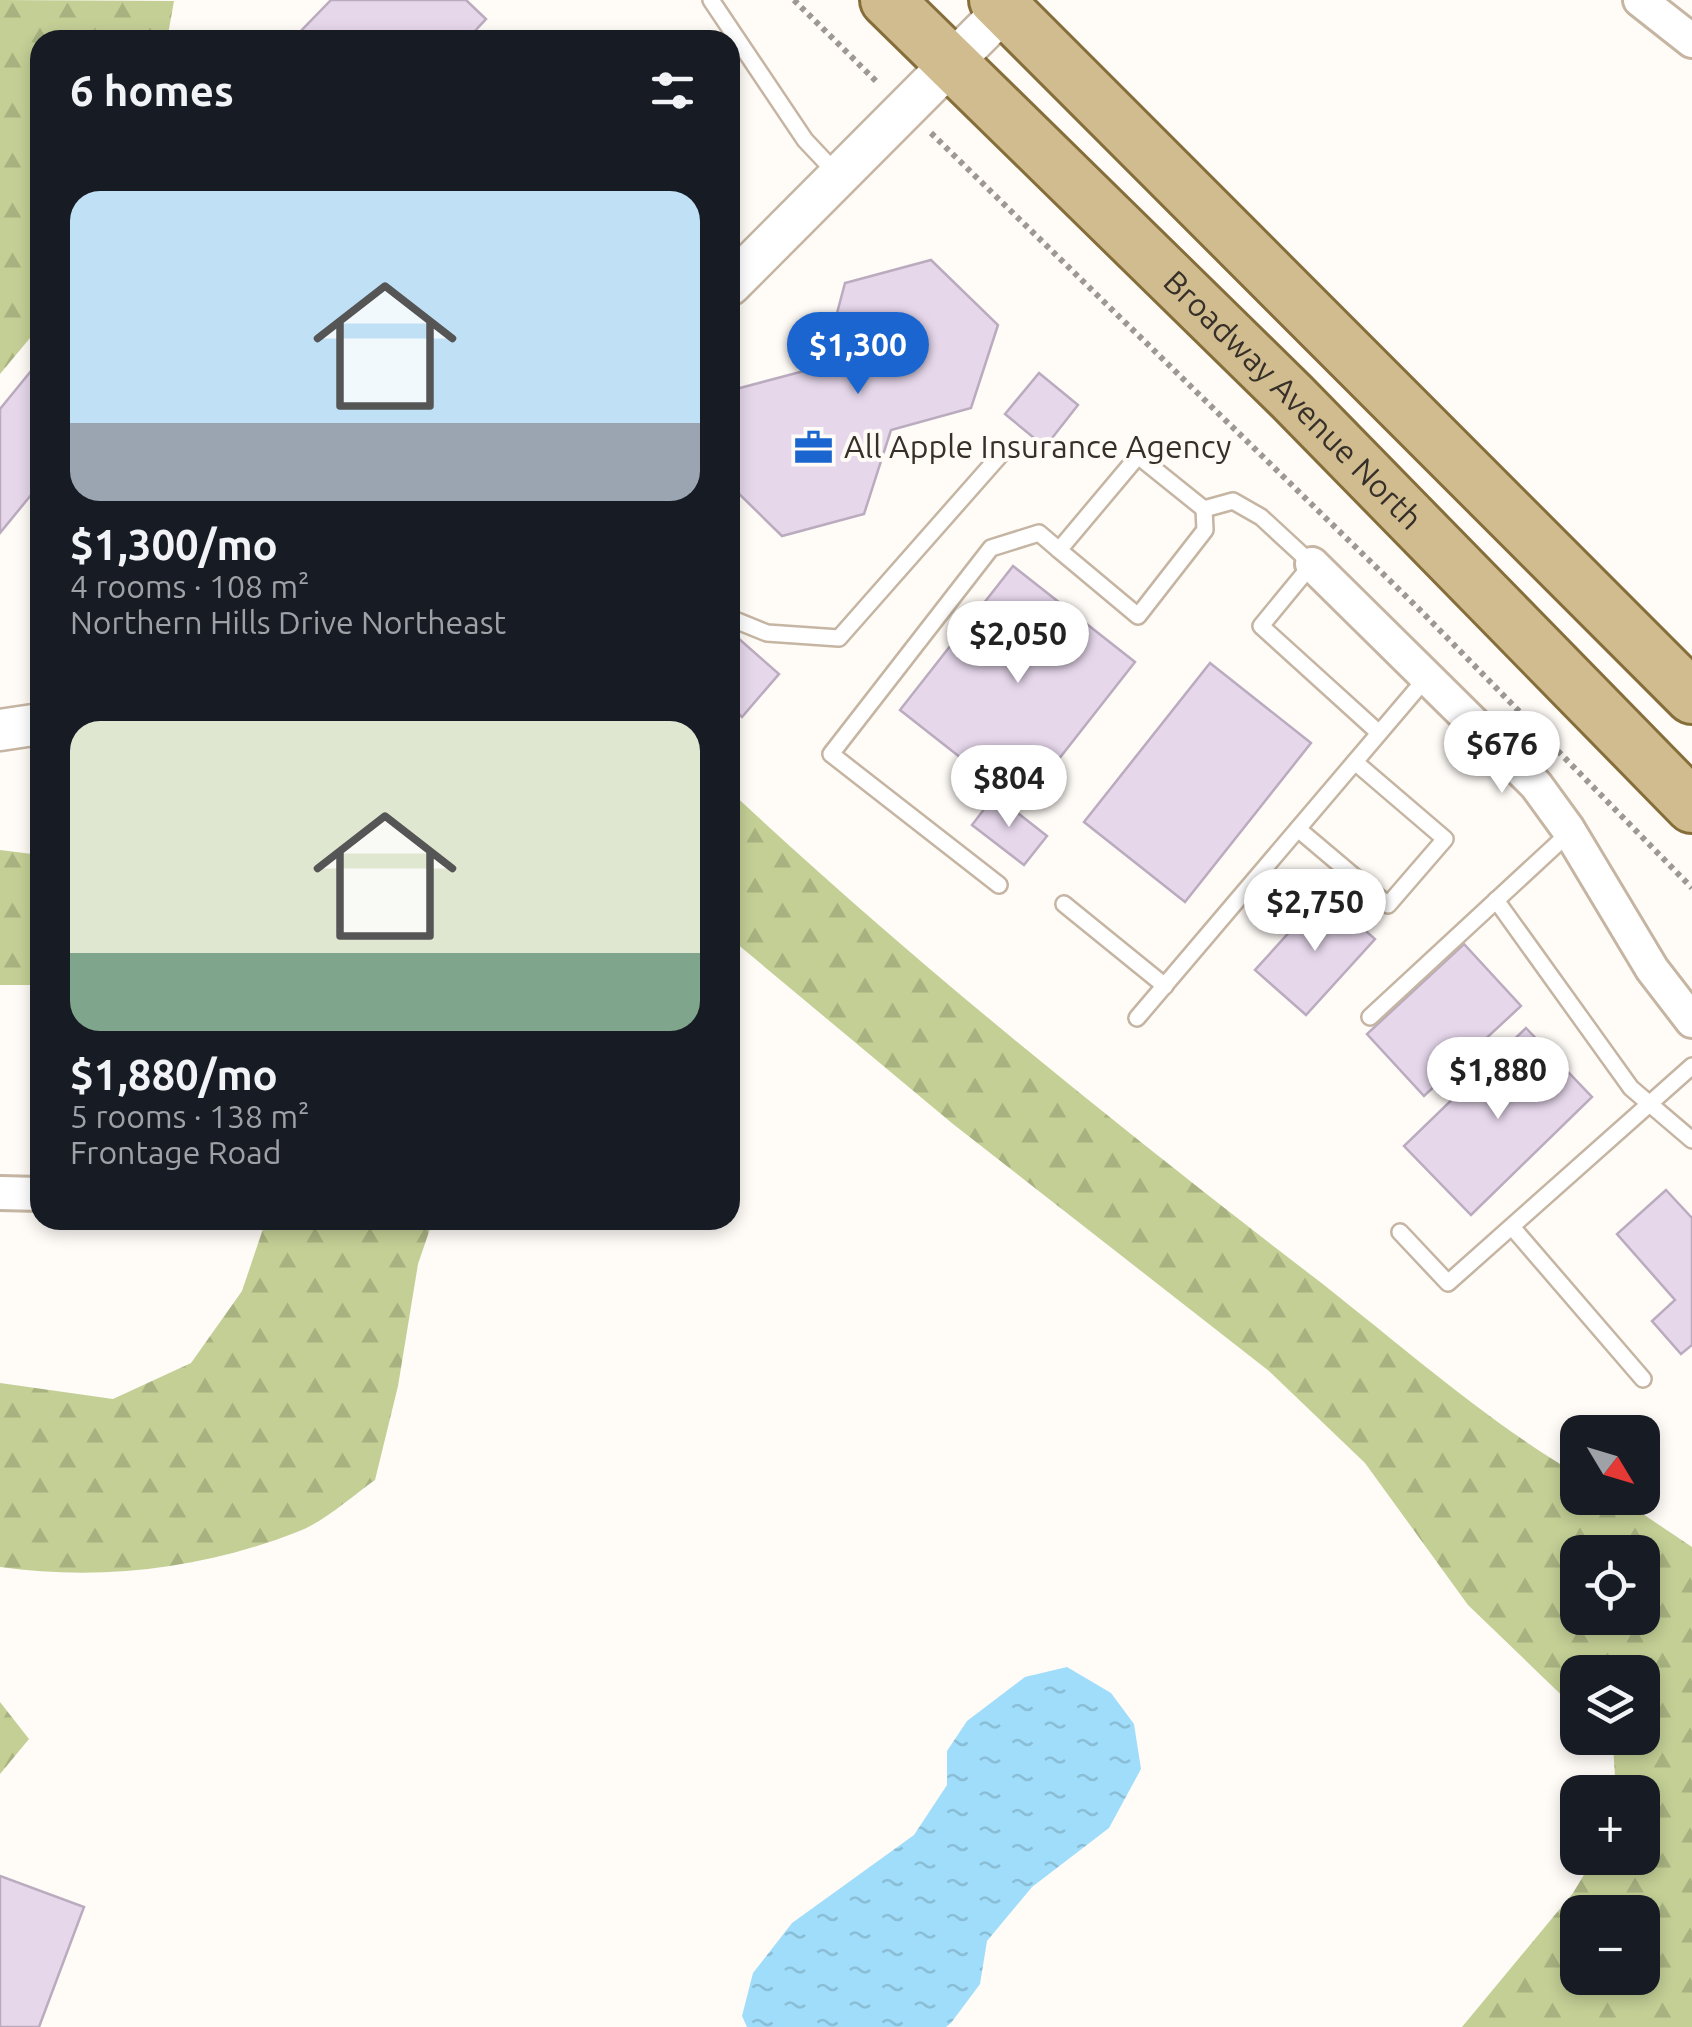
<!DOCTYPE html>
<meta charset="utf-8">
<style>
body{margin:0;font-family:Ubuntu,sans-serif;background:#20242c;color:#f1f3f6;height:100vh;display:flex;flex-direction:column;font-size:38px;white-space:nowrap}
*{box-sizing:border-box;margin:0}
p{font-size:32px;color:#9ea1a6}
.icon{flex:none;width:55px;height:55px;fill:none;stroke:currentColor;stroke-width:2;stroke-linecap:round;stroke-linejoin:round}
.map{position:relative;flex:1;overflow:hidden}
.details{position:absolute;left:30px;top:30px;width:710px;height:1200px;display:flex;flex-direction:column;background:#171b24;border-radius:30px;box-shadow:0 5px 15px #0003}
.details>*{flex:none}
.needle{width:65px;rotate:128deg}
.fabs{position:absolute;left:1560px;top:1415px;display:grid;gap:20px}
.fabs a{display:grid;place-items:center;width:100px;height:100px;border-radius:20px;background:#171b24;box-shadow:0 5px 15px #0003;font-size:50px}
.price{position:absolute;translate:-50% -85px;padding:0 22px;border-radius:35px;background:#fff;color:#222;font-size:32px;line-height:65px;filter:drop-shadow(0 2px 5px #0008)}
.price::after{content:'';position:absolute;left:50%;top:60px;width:30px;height:22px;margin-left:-15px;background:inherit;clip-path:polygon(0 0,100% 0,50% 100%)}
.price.current{background:#1b65d0;color:#fff}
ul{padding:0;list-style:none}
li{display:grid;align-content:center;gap:20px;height:530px;padding:0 40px}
li span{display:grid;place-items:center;height:310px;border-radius:30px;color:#555}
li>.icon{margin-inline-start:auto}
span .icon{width:180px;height:180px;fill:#fffc;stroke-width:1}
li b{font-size:42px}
h2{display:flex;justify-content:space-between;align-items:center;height:120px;padding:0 40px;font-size:42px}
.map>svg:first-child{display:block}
</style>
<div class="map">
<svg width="1692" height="2027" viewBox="0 0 1692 2027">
<defs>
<pattern id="forest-firs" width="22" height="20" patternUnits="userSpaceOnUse" patternTransform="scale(2.5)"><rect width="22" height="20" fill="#c3cf95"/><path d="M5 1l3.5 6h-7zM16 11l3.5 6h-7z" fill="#a8b280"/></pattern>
<pattern id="water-ripples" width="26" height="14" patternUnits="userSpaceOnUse" patternTransform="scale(2.5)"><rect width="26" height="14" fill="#9fddfa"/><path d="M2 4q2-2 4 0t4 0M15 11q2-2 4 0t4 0" fill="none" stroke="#8abed6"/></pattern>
</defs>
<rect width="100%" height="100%" fill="#fffbf7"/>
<!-- forest -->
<g fill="url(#forest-firs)" fill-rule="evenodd">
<polygon points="0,0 174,1 167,40 40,40 40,326 0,374"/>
<path d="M730,791C914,963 1112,1122 1311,1275C1394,1339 1488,1423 1577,1474L1578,1498H1619L1692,1547V2027H1462L1573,1893L1594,1858H1642V1792H1616L1613,1745L1605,1738H1642V1672H1578L1577,1710L1468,1605L1365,1463L1269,1371L953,1124L730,938ZM1642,1552V1618H1578V1552ZM1642,1912V1978H1578V1912Z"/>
<polygon points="0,850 40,855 40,985 0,985"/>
<path d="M266,1220H433L418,1264L398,1386L375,1480C351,1497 324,1522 297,1532C202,1569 101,1581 0,1567V1383L113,1399L191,1363L242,1291Z"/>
<polygon points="0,1702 29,1739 0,1774"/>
</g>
<!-- water -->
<polygon fill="url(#water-ripples)" points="1067,1667 1111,1693 1134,1724 1141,1769 1109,1828 1032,1887 987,1941 980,1984 951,2023 946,2027 747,2027 742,2016 753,1973 792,1923 914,1835 947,1785 947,1751 967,1721 1025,1677"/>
<!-- building -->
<g fill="#e6d7eb" stroke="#baabbf" stroke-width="2.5">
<polygon points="331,0 466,0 486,19 475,31 484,40 305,40 298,34"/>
<polygon points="931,260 998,325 971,408 891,430 864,514 782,536 730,485 730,414 736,389 823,366 845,283"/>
<polygon points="40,360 40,484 0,533 0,409"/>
<polygon points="1039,373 1078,405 1045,447 1005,414"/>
<polygon points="1013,566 1135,662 1022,806 900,710"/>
<polygon points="730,631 779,674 742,717 730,706"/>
<polygon points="1210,663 1311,743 1185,902 1084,822"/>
<polygon points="995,795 1047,836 1024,865 972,825"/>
<polygon points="1324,894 1375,939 1306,1015 1255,970"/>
<polygon points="1464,944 1521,1006 1424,1096 1367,1034"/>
<polygon points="1526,1028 1592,1097 1471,1215 1404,1146"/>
<polygon points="1666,1190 1692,1218 1692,1345 1681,1354 1652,1321 1675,1300 1617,1234"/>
<polygon points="0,1876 84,1907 39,2027 0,2027"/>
</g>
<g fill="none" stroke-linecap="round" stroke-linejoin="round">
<defs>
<g id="service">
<polyline points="711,0 805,140 837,174"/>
<polyline points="1059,550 1138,616 1205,530 1204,509"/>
<polyline points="730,618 767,633 839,638 1002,453"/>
<polyline points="1298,829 1388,905 1445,839 1355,762"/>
<polyline points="999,885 831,754 991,548 1039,533 1059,550 1138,456 1204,509 1233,501 1261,517 1312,564 1261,626 1379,733"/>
<polyline points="1496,900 1631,1088 1692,1140"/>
<polyline points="1064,904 1165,986"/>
<polyline points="1370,1017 1570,832"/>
<polyline points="1137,1018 1427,677"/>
<polyline points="1512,1227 1643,1379"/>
<polyline points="1400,1232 1448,1283 1692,1066"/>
</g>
<g id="minor">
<polyline points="1640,0 1692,41"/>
<polyline points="1312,564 1536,785 1568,829 1652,969 1692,1021"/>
<polyline points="0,1193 40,1194"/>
</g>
<g id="tertiary">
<polyline points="730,285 1005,9"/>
<polyline points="0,730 40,724"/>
</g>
<g id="primary">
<path id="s1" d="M887,0L1292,397L1692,806"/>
<polyline points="996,0 1692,697"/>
</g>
</defs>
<!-- service casing -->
<use href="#service" stroke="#c5b5a2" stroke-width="20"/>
<!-- minor casing -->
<use href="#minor" stroke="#c5b5a2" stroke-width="38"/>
<!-- tertiary casing -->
<use href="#tertiary" stroke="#c5b5a2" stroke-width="45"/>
<!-- primary casing -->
<use href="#primary" stroke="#866e3b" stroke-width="58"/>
<!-- path -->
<g stroke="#9d9892" stroke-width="6" stroke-dasharray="5 5" stroke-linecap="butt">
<polyline points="794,0 879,84"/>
<polyline points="931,133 1419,609 1692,888"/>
</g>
<!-- service -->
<use href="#service" stroke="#fff" stroke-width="15"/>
<!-- minor -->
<use href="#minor" stroke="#fff" stroke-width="32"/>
<!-- tertiary -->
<use href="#tertiary" stroke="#fff" stroke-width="40"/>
<!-- primary -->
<use href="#primary" stroke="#d0bc8f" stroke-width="52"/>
</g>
<!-- icons -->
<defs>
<symbol id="office-bare" viewBox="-9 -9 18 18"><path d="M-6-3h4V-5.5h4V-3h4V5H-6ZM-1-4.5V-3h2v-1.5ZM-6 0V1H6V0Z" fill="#1b65d0" stroke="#fffbf7" stroke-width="2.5" paint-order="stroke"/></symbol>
</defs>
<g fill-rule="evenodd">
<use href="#office-bare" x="786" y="420" width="55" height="55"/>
</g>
<g text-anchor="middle" stroke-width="8" stroke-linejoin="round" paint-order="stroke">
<!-- street labels -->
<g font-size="32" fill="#373029" stroke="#fffbf7">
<text dy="11" stroke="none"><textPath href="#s1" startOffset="570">Broadway Avenue North</textPath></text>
</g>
<!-- poi labels -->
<g font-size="32" fill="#373029" stroke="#fffbf7" text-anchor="start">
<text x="844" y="458">All Apple Insurance Agency</text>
</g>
</g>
</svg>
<div class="fabs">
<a><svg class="needle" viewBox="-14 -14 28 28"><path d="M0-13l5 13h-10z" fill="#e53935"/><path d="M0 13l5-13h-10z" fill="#9ea1a6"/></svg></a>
<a><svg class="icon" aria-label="locate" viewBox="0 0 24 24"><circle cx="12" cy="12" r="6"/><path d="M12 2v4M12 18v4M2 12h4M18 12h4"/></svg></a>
<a><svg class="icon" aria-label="layers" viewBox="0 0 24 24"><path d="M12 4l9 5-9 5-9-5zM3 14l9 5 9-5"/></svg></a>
<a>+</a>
<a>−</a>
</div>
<b class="price current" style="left:858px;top:397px">$1,300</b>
<b class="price" style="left:1018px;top:686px">$2,050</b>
<b class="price" style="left:1502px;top:796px">$676</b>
<b class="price" style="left:1009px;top:830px">$804</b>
<b class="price" style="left:1315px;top:954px">$2,750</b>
<b class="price" style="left:1498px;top:1122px">$1,880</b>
<section class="details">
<h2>6 homes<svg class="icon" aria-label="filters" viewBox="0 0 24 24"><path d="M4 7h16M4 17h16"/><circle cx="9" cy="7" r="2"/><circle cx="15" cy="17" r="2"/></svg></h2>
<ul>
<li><span style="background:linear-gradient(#bfe0f5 75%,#9aa5b1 0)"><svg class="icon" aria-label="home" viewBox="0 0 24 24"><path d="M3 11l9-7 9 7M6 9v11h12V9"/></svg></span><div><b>$1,300/mo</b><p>4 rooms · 108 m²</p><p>Northern Hills Drive Northeast</p></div></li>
<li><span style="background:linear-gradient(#dfe7d0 75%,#7fa58c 0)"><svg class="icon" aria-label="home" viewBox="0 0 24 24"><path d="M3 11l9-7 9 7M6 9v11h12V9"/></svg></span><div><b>$1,880/mo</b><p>5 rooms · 138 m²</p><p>Frontage Road</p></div></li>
</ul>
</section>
</div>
